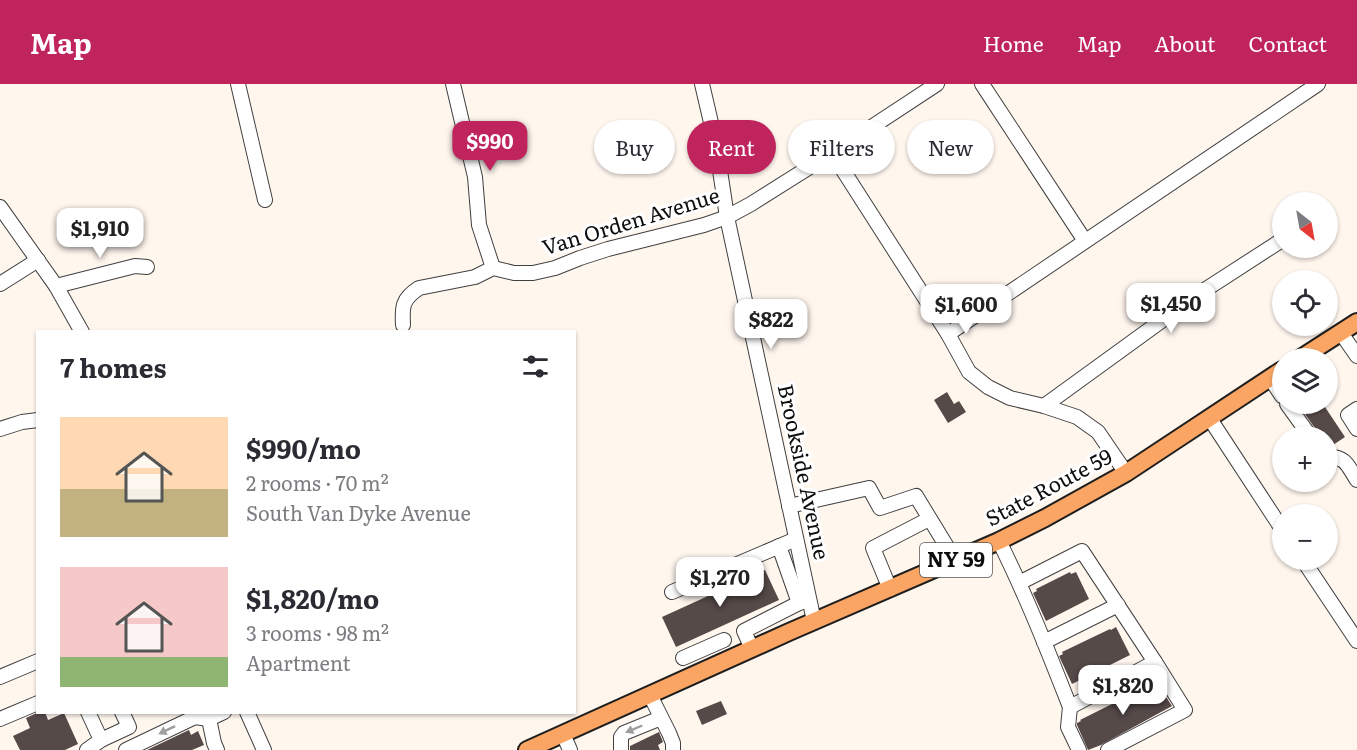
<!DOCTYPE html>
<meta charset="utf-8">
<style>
body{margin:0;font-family:Literata,serif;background:#f2f2f3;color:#2b2b33;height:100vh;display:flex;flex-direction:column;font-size:22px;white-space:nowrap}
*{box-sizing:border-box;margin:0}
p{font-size:20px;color:#7c7c81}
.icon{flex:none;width:33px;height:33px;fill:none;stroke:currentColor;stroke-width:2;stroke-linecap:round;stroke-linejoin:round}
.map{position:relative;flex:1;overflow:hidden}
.panel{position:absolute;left:36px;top:246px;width:540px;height:384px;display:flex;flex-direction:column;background:#fff;border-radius:0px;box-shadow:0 2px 4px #0004}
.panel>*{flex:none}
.hud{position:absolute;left:594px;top:36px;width:570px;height:54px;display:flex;gap:12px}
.needle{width:39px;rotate:149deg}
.controls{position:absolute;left:1272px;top:108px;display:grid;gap:12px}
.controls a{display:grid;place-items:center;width:66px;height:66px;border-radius:50%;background:#fff;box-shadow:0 2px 4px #0004;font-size:30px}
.price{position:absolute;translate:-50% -51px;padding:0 14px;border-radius:12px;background:#fff;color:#222;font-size:20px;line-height:39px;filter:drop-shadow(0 2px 3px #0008)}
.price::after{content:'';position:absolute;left:50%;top:36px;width:18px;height:14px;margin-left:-9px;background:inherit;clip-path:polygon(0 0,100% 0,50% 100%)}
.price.active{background:#bf245c;color:#fff}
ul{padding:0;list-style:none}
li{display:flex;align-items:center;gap:18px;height:150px;padding:0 24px}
li span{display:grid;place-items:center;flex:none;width:168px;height:120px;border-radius:0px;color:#555}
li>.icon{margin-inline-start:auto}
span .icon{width:72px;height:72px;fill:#fffc;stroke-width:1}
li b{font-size:26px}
h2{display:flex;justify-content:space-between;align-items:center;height:72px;padding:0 24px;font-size:26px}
.tag{padding:0 21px;border-radius:27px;background:#fff;box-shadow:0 2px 4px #0004;font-size:21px;line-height:54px}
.tag.active{background:#bf245c;color:#fff}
header{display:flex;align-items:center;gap:36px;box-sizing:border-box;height:84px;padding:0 30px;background:#bf245c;color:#fff}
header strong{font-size:28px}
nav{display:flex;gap:33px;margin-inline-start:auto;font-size:21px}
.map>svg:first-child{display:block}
</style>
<header>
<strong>Map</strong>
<nav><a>Home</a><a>Map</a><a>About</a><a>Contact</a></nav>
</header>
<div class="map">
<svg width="1357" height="666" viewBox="0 0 1357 666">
<rect width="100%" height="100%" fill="#fff6ee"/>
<!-- building -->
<g fill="#564a49">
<polygon points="947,308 954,320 959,317 966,328 948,339 934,316"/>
<polygon points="1312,320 1323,320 1345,353 1330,363 1328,363 1328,352 1319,352 1317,347 1302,326"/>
<polygon points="765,486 779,516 676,563 662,533"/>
<polygon points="1070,488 1071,490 1076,488 1089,515 1046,537 1033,509 1037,507 1036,505"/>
<polygon points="1116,543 1130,571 1072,600 1059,572 1063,570 1062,568 1110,545 1111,546"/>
<polygon points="1156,598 1172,622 1101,661 1088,666 1077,641 1077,639 1081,637 1080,636"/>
<polygon points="721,617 727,630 702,641 696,627"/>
<polygon points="39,628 45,628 48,636 64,629 78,660 65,666 20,666 13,652 30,644 26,634"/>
<polygon points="189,646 191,651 198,647 204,661 192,666 147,666"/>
<polygon points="659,648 663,658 658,661 660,666 630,666 630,662"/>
</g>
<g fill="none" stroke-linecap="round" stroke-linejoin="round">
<defs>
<g id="minor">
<polyline points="238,0 265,116"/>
<polyline points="453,0 475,93 479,141 493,184"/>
<polyline points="702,0 716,60 727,133 814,537"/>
<polyline points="982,0 1085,157"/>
<polyline points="832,69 948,250 969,288 988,303 1010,314 1044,322 1077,333 1098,348 1126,389"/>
<polyline points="0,123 56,202 82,248"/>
<polyline points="0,200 38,176"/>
<polyline points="56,202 135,182 147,183"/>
<path d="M403,241C402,223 402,215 419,204L475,193L493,184L514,189H533L555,184L580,174L608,165L704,141L727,133L751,120L832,69L937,0"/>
<polyline points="1341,249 1357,272"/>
<polyline points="948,250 1318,0"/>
<polyline points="1270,294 1282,312"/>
<polyline points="1287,320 1310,352"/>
<polyline points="1044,322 1197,211 1282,156"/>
<polyline points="1357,325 1348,331 1357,345"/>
<polyline points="1210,335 1282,445"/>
<polyline points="0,345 22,338 38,336"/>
<path d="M1328,372C1347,374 1347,381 1357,396"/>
<polyline points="789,422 869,404 880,424 916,412 955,476"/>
<path d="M999,457C1026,511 1048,567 1070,623L1155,578L1082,467L1019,499"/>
<polyline points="779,462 799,519 805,517"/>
<polyline points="1303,476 1357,557"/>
<polyline points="890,505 873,464 929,435"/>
<polyline points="672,508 796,455"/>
<polyline points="1044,558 1118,521"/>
<polyline points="752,565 744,547 799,519"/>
<polyline points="683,574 724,556"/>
<polyline points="0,593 38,577"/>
<polyline points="650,611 669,649 673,659 673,666"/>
<polyline points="1070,623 1068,643 1079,666"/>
<polyline points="88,628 101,656 129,643 122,628"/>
<polyline points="247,628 264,666"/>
<polyline points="0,635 38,619"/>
<polyline points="209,635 214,659 217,666"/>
<polyline points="563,650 570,666"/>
<polyline points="87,666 101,656"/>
<polyline points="126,666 195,633 209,635 224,628"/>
<polyline points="621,666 621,653 624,649 661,634"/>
<polyline points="1108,666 1185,626 1155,578"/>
</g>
<g id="major">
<polyline points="1301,274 1357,238"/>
<polyline points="527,666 789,548 999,457 1045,434 1126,389 1282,286"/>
</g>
</defs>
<!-- minor casing -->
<use href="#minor" stroke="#404040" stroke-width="16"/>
<!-- major casing -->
<use href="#major" stroke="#1e1e1e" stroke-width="20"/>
<!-- minor -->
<use href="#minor" stroke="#fff" stroke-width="14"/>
<!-- major -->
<use href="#major" stroke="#faa563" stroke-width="16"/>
</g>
<!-- one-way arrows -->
<defs><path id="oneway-solid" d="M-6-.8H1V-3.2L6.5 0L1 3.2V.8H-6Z" transform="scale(1.5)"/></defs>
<g fill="#9e9e9e">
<use href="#oneway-solid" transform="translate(634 645) rotate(157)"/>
<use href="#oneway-solid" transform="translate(167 646) rotate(154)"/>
</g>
<g text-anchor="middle" stroke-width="6" stroke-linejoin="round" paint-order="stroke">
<!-- shield labels -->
<rect fill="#fff" stroke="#565656" stroke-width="1.5" x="920" y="459" width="72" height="34" rx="4.5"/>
<g font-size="20" font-weight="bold" fill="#0d0d0d">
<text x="956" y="483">NY 59</text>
</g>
<!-- street labels -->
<g font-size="21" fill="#0d0d0d" stroke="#fff">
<text transform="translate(631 138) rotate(-17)" y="7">Van Orden Avenue</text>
<text transform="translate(803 388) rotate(78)" y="7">Brookside Avenue</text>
<text transform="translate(1049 404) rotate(-28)" y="7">State Route 59</text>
</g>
</g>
</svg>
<div class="controls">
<a><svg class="needle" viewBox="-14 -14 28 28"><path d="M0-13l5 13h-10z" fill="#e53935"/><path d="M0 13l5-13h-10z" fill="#7c7c81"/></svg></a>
<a><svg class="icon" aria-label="locate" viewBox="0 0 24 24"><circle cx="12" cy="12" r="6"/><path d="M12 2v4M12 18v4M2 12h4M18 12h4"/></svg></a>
<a><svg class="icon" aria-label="layers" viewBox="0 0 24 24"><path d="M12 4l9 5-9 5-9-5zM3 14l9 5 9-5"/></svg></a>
<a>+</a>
<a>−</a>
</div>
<b class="price active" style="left:490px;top:88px">$990</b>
<b class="price" style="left:100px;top:175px">$1,910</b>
<b class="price" style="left:1171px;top:250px">$1,450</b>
<b class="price" style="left:966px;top:251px">$1,600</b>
<b class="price" style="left:771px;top:266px">$822</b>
<b class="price" style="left:720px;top:524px">$1,270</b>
<b class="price" style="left:1123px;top:632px">$1,820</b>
<div class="hud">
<a class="tag">Buy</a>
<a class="tag active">Rent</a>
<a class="tag">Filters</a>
<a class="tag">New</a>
</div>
<section class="panel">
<h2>7 homes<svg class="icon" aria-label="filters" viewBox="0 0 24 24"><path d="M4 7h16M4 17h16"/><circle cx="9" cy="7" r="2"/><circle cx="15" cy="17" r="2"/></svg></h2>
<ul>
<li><span style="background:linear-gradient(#ffd9b3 60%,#c2b280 0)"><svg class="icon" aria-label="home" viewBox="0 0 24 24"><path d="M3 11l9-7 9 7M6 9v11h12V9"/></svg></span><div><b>$990/mo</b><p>2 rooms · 70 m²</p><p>South Van Dyke Avenue</p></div></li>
<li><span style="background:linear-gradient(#f6c9c9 75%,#8fb573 0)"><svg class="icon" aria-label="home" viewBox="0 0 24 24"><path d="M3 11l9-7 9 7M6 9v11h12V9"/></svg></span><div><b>$1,820/mo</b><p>3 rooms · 98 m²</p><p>Apartment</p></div></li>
</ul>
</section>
</div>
